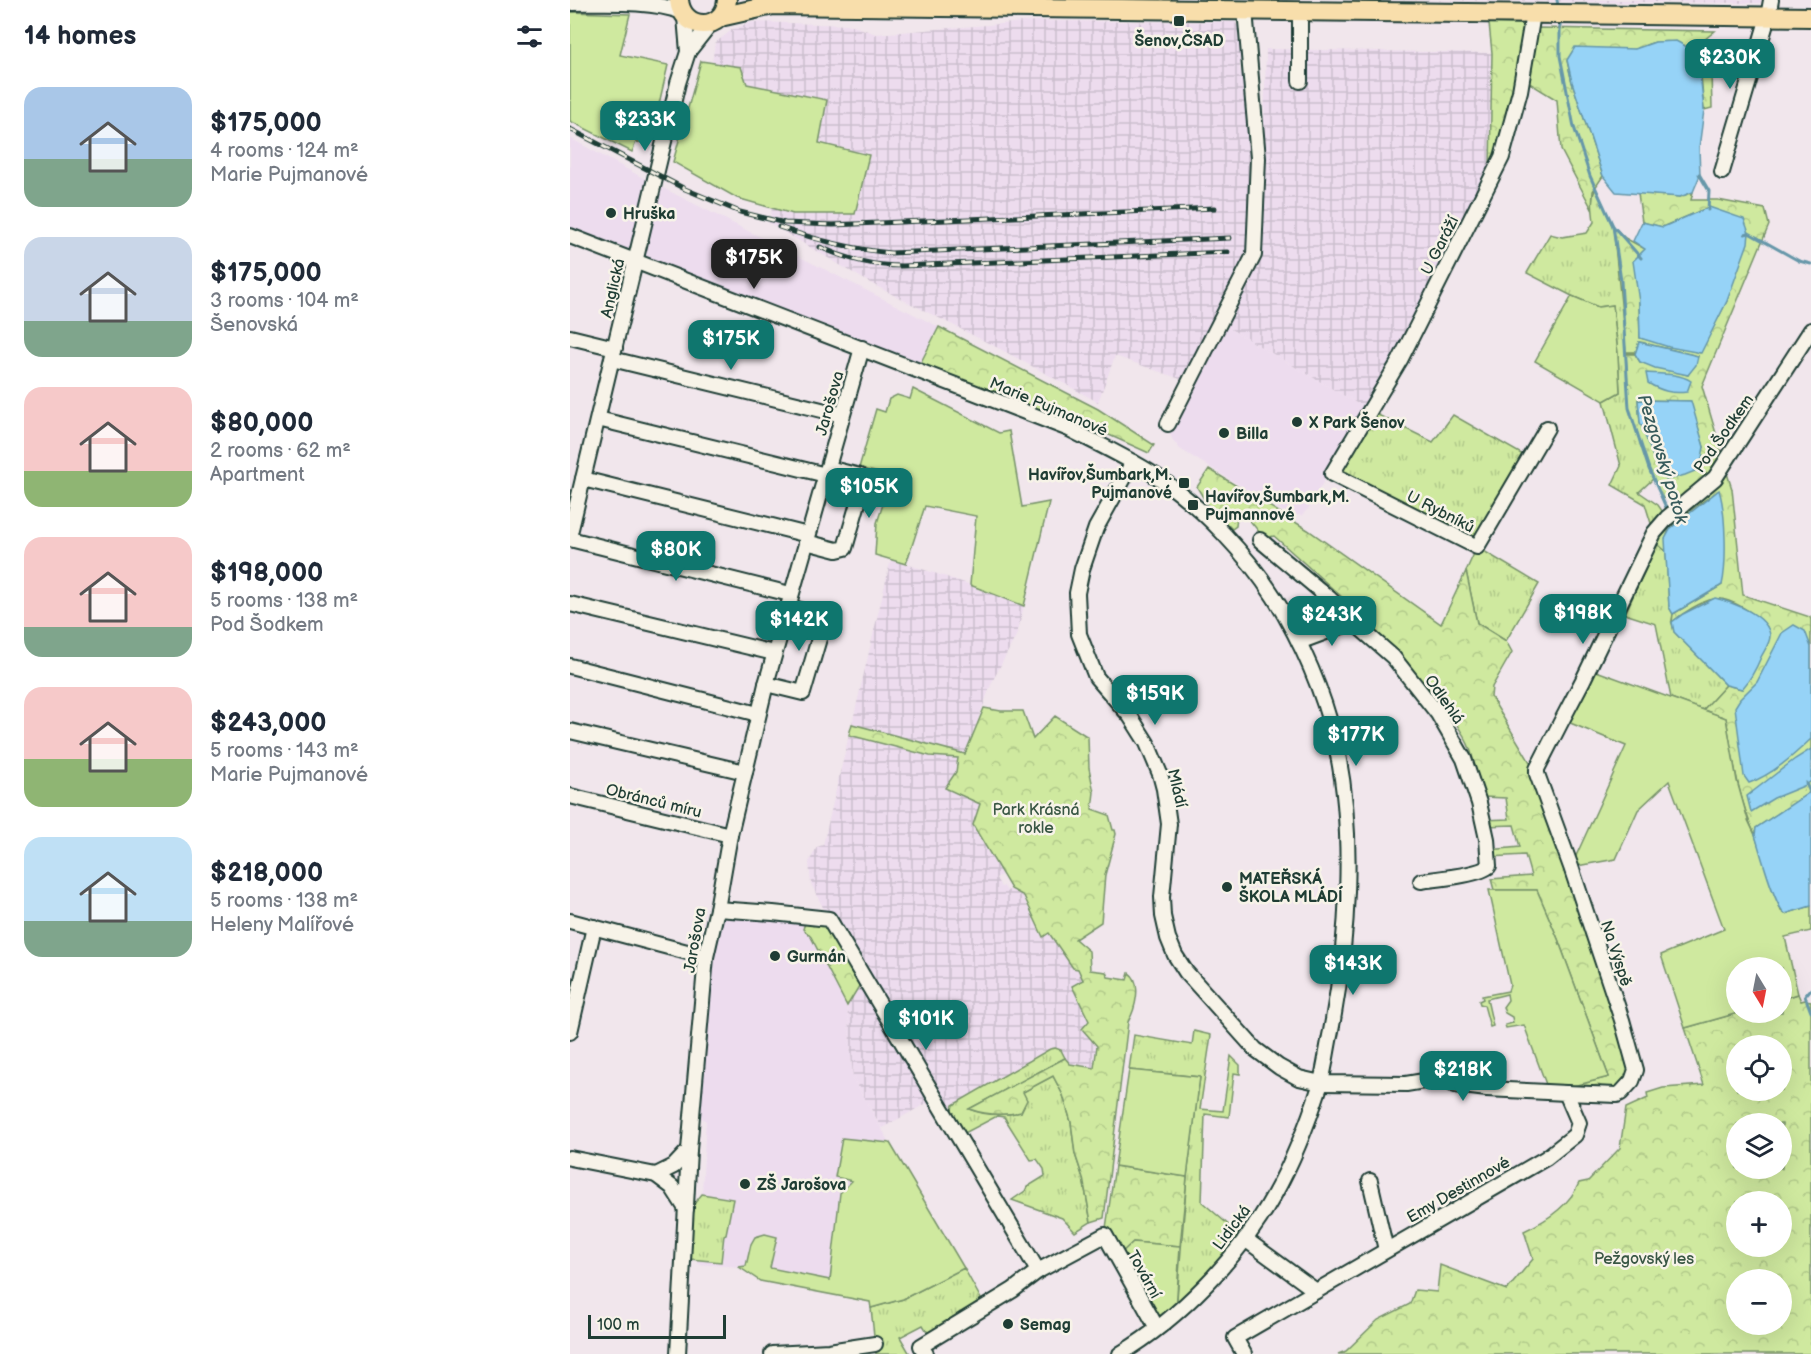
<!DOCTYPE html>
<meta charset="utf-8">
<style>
body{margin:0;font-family:"Balsamiq Sans",sans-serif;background:#f6f6f7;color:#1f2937;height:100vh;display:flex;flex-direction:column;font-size:22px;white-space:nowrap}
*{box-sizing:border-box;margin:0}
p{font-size:20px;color:#747a83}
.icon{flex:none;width:33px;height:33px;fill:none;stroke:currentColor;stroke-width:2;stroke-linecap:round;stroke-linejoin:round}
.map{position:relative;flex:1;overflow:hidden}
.drawer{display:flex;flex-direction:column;background:#fff;width:570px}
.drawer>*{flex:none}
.needle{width:39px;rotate:170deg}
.controls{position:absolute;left:1156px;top:957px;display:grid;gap:12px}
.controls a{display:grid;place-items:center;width:66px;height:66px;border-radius:50%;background:#fff;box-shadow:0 6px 24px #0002;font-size:30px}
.scale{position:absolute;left:18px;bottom:15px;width:138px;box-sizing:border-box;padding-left:6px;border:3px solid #1f3d34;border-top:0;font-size:16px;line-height:21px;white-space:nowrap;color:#1f3d34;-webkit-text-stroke:4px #f7f3e8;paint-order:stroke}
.price{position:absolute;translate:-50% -51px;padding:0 14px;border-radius:12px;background:#0f766e;color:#fff;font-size:20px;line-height:39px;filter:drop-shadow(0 2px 3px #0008)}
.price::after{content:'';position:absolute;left:50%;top:36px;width:18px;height:14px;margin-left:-9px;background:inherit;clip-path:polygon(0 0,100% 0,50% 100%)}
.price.selected{background:#222;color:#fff}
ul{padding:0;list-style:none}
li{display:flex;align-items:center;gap:18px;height:150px;padding:0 24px}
li span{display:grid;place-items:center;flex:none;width:168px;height:120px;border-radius:18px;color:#555}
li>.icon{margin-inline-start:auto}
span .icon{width:72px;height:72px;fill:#fffc;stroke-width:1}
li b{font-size:26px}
h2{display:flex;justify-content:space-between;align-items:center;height:72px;padding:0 24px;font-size:26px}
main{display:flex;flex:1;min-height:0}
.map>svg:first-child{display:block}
</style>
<main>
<section class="drawer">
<h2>14 homes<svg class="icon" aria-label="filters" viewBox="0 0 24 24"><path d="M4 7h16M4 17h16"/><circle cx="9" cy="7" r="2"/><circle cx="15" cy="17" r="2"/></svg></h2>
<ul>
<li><span style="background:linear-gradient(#a9c7e8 60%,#7fa58c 0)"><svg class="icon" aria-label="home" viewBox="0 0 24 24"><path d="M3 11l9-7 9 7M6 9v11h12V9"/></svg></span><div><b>$175,000</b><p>4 rooms · 124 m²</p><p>Marie Pujmanové</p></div></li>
<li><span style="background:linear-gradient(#c9d6e8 70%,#7fa58c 0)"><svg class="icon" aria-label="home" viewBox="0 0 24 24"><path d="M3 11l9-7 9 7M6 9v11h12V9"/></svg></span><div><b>$175,000</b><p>3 rooms · 104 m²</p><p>Šenovská</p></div></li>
<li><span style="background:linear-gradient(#f6c9c9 70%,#8fb573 0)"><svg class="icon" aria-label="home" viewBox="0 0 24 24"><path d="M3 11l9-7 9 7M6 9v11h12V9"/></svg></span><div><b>$80,000</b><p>2 rooms · 62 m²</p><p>Apartment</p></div></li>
<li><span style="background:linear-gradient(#f6c9c9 75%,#7fa58c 0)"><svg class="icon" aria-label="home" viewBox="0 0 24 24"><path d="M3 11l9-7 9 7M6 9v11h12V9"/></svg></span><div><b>$198,000</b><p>5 rooms · 138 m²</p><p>Pod Šodkem</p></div></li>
<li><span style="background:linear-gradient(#f6c9c9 60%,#8fb573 0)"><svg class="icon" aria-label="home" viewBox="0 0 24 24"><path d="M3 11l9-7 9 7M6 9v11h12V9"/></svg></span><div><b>$243,000</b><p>5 rooms · 143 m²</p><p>Marie Pujmanové</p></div></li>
<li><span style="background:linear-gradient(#bfe0f5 70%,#7fa58c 0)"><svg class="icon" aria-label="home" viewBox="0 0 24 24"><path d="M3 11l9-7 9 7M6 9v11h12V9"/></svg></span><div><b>$218,000</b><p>5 rooms · 138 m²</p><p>Heleny Malířové</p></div></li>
</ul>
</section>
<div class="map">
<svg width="1241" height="1354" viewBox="0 0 1241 1354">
<defs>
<pattern id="industrial-grid" width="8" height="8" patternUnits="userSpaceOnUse" patternTransform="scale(1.5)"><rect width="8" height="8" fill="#eddcee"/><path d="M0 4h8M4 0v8" fill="none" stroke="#cbbecd"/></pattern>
<pattern id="grass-tufts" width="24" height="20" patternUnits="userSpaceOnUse" patternTransform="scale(1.5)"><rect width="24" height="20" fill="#cfe99f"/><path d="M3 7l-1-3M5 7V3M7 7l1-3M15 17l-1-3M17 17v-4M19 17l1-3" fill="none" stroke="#b1c98a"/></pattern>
<pattern id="forest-crowns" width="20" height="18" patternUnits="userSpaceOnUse" patternTransform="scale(1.5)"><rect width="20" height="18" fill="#cfe99f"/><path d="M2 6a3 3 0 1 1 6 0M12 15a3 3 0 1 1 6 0" fill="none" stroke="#b1c98a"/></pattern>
</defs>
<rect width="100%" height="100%" fill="#f1e6ec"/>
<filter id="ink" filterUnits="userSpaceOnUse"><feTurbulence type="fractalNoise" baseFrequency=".0167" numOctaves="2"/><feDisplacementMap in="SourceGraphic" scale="12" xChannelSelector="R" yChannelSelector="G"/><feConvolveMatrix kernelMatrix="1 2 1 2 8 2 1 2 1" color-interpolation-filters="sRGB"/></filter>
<g filter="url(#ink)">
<!-- built -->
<g fill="#eddcee">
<polygon points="0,138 75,179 369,327 350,363 0,230"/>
<polygon points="652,324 795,408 738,509 732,515 723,515 712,511 610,449 602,439 600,433 601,425"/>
<polygon points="151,910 237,917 233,929 241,937 277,1006 283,1078 320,1143 272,1138 282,1181 324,1280 260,1280 199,1268 207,1238 181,1244 176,1266 169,1267 128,1264 136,1121 129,1116 143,949"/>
</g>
<!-- industrial -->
<g fill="url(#industrial-grid)">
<polygon points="791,0 1204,0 1204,3"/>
<polygon points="466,21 665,22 670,30 670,70 682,100 679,247 676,257 613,380 545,356 528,402 432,350 302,284 199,223 202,208 223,214 249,143 257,100 176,84 171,67 142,63 145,43 163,29 183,22 281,25 306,34"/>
<polygon points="696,49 922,53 920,168 890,246 795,408 652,324 691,252"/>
<polygon points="321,559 398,584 454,606 447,634 422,682 395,755 282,724"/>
<polygon points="279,735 360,756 388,758 386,772 376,788 410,804 403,825 433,874 426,878 431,887 434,886 437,891 441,889 453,896 473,936 479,933 503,968 508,969 514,980 502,986 519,1022 512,1029 527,1046 524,1069 500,1064 491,1050 480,1049 384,1105 381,1114 372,1118 364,1115 357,1103 312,1128 283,1078 277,1006 294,978 259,919 241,884 239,862 247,847 253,845"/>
</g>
<!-- grass -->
<g fill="url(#grass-tufts)" stroke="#77936a" stroke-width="1.5">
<path d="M1026,188L1043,226L1052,303L1056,352H1066L1065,354H1056L1059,408L1083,479L1069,492L1088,505L1097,518L1084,533L1075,504L1042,485L1051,466L1034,401L1050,392L1048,355L1043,305L1028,307L1002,296L957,273L980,234L992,237L1017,233L1024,222C1023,211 1020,198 1026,188Z"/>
<polygon points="804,413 863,442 883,415 955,456 905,542 770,473"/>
<polygon points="1087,544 1096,551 1099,607 1103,614 1102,622 1104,632 1156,685 1133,710 1101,698 1086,624 1055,614"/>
<polygon points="907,547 969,584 936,641 907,623 896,571"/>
<polygon points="624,1031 641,1035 630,1109 653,1111 661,1056 670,1065 670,1074 664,1073 659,1117 635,1114 632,1202 675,1239 606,1311 617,1177 630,1077 559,1070 564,1035 622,1045"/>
<path d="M485,1048L491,1050L495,1058L399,1109C416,1116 433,1116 451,1112L453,1092L483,1076L493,1095L501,1122L505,1154L513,1178L521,1222L505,1232L492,1218L442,1200L455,1191L457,1187L475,1176L474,1169L467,1159L461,1160L434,1117L427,1116L391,1135L381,1114L383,1105L480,1049Z"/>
<polygon points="132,1194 163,1199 156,1234 154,1235 151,1262 120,1259 124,1204"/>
<polygon points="394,1268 411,1299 379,1322 358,1333 353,1325 330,1337 340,1354 306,1354 301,1308 333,1299"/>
</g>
<!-- forest -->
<g fill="url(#forest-crowns)" stroke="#77936a" stroke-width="1.5" fill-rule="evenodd">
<path d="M919,23L956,24C948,68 941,129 920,168L922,53Z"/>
<path d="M967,28L1145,31L1129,44L1135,70L1141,72L1142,108L1134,110C1130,75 1136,37 1088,42C1080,42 1073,47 1066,49C1052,52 1021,48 1005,48L997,61L1002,82L1033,176L1023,191L1022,209L991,150L987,100L956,81Z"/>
<path d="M1123,192L1121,200H1148L1195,209L1199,225L1132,386L1155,464L1116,503L1107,498H1092L1079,469L1059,408L1056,354H1065L1070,362L1118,375L1128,356L1069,342L1066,352H1056L1043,226L1055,238L1075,249L1069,302L1070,338L1130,353L1157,301L1139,207L1092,227L1072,222L1068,193L1110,197ZM1068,400L1120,401L1134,447L1070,422Z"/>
<polygon points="369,327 528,409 584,445 579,453 488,412 485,418 349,366"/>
<path d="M639,469L738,530L871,624L896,571L907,623L936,641L942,652L922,687L921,697L967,774L1052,1020L1062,1081L1039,1092L996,1088L1039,1077L988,939L967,890H924L921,879L961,876L955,855L919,857V850L950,847L944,825L914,826L912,820L939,819L936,798L913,797L900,764L903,759C898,734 874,708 858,688L853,691L835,670L838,663L830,654L779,611L783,607L704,536L694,538L673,512L667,517L666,526L662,529L637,504L627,487Z"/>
<path d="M1156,470L1162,489L1173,595L1240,617L1241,620V792L1186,828L1185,835C1168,798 1163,758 1156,718L1133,710L1156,685L1172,689L1197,627C1188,615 1159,596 1144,599C1131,601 1112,614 1102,622L1103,614L1152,585L1149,491C1138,497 1110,518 1101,527C1095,534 1096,542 1096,551L1087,544L1095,526Z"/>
<path d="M414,708L431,711H453L463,739L485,716L518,737L519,768L524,792L522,809L539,815L543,830H545L546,834L535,875L531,922L505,939L519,951L520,970L536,972L538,977L557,980L559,973C573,982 565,1010 558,1022L534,1218L521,1222L513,1178L505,1154L501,1122L493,1095L483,1076L453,1092L457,1100L451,1112C433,1116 416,1115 399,1109L495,1058L500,1064L524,1068L527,1046L512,1029L519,1021L502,986L513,980L508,969L503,968L479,933L473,937L454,896L441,889L403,825L410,804L375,788L386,772L388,758L360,756L279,735L282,724L395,754Z"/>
<polygon points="237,917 259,919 294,978 277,1006 241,937 233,929"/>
<path d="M1228,994L1231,1001L1235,1000L1241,1001V1354H768L776,1351L808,1320L840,1304L845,1290L867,1292L870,1265L937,1290L963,1259L954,1231C976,1221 999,1206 1009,1183L1018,1181L1050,1148L1056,1108L1078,1098L1077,1093L1093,1088L1134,1085L1115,1028L1168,1013L1212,1012V999ZM1167,1046H1212V1090H1167ZM1167,1124H1212V1168H1167ZM1167,1202H1212V1246H1167ZM1167,1280H1212V1324H1167Z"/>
<polygon points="545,1166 617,1177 610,1246 563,1242 547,1257 535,1235"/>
</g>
<!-- green -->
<g fill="#cfe99f" stroke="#77936a" stroke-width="1.5">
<polygon points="0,12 60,14 50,55 98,65 80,143 66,142 62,152 0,121"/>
<polygon points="131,61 171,67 177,84 257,100 249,143 299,155 285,214 223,214 167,198 103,162"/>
<polygon points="1002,296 1028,307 1043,305 1048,355 1050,392 1034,401 965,361"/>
<polygon points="343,389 429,433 439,431 452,507 479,502 454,606 400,585 406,516 355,506 336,564 305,555 307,523 322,476 289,468 306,409 315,412 319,399 327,395 340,399"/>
<polygon points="1018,668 1156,718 1167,781 1178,820 1185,835 1211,911 1215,914 1241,906 1241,931 1215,937 1228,994 1212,999 1212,968 1167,968 1168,1013 1115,1028 1091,955 1154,929 1099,781 1068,810 1046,859 1001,867 1056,746 993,720"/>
<polygon points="919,890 967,890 988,939 1039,1077 996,1088 977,1087 954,1025 936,1028 935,1025 943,1023 942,1017 935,1013 933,1007 938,1000 937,994 917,999 923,1026 920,1027 914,1005 910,1004 909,1001 913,999 912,996 938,991 940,985"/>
<polygon points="559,1070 630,1077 617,1177 545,1166"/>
<polygon points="272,1138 320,1143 394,1268 333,1299 301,1308 300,1302 190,1281 169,1267 176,1266 181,1244 185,1237 195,1234 207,1237 200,1268 260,1280 270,1193 282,1181 265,1177"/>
<polygon points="563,1242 610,1246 606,1311 587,1328 547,1257"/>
</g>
<!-- water -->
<g fill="#96d3f7" stroke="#6697a9" stroke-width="1.5">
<polygon points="1106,41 1119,48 1125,55 1129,63 1134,110 1129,148 1130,175 1123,192 1110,197 1046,192 1033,176 1002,82 997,60 1005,47 1065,49 1085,42"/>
<polygon points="1139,207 1174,219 1179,233 1178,243 1157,301 1131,353 1099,347 1070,338 1069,302 1063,261 1075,249 1063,241 1072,222 1093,227"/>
<polygon points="1069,342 1128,356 1126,365 1118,375 1085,368 1070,362 1065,354"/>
<path d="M1076,373C1090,374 1109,373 1121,381L1117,392C1102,394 1091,391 1078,383Z"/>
<polygon points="1068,400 1121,401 1134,447 1130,469 1115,475 1097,480 1089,473 1070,422"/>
<path d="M1149,490C1156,512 1157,564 1152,585L1103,614L1099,607L1095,539L1101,528Z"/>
<path d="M1145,598C1161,602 1199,615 1200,636C1200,643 1194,651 1191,657C1186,669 1181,679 1172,689L1156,685L1104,632L1102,622L1113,614Z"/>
<path d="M1224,625L1235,631L1241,647V739C1223,756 1202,775 1179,783L1174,776L1165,707L1170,699L1187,682L1212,633Z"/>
<polygon points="1241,749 1241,781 1236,785 1204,798 1181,812 1177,796 1225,759"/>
<path d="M1240,792L1241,793V906L1215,914C1204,905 1190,851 1185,835L1186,828Z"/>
</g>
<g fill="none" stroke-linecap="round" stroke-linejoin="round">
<!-- stream -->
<g stroke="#6697a9" stroke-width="3">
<polyline points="987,0 988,6"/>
<polyline points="990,23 990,56 1004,127 1020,176 1043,226 1051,281 1059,408 1079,469 1098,512"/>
<polyline points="1129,174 1139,191 1138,210"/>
<polyline points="1043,226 1071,258"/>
<polyline points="1175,234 1179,233 1229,261 1241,264"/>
<polyline points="1236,783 1241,795"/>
<polyline points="1241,989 1235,996 1241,1012"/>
</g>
<defs>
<g id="minor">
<path d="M0,3C34,3 82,0 112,12"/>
<polyline points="963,14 950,91 932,157 830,360 762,474 907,547 977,428"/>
<polyline points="118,52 141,23"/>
<polyline points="730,81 730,10"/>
<polyline points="1152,172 1198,17 1201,0"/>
<path d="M0,236L499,429C530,445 563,460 592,480C634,509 677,555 704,597C731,641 753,691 765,741C786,831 778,941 761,1031C757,1049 755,1068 750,1086C738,1123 723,1161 704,1195C672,1254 608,1320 550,1354"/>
<polyline points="0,337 45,348"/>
<polyline points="42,359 272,415"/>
<polyline points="28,419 256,475"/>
<polyline points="598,424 684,255 688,158 675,10"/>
<polyline points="563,462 526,528 512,569 507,593 509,634 526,677 560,716 577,743 590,774 594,789 599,824 592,897 593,916 598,938 605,955 616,972 685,1049 709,1067 729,1078 751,1083 836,1084 854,1081 875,1081 885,1085 917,1089 996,1093 1009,1123 1005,1135 976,1158 665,1338 674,1354"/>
<polyline points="13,479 238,535"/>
<polyline points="0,533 108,83 118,52 115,17"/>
<polyline points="0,539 220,594"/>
<path d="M690,540L759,598L783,622L823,657L868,714L894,759L909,803L917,839L919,866C910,875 865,879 851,881"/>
<polyline points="236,542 267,550 275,548 294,482 290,476 258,468"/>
<polyline points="0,604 204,653"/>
<polyline points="729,642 783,622"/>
<polyline points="0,666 188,714"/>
<polyline points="196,684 233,693 255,618 218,606"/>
<polyline points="0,731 175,772"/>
<polyline points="0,796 160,835"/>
<polyline points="147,909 203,913 259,919 468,1271 535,1235 587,1328"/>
<polyline points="0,921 136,957"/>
<polyline points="0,1032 24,927"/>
<polyline points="996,1093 1047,1095 1051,1093 1062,1081 1066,1070 1052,1020 1001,867 967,774 967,769 991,722 1013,680 1084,533 1097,518 1145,478 1241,330"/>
<polyline points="0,1158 86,1175 102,1187 116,1209"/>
<polyline points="86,1175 104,1166 119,1150"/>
<polyline points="800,1181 816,1250"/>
<polyline points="675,1239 746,1291"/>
<polyline points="108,1354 119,1150 136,957 147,909 160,835 196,684 292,348"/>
<polyline points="202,1354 259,1351 305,1344"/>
<polyline points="356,1354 351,1346 443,1290 468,1271"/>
</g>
<g id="major">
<path d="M109,0C112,32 155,32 157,0"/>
<polyline points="150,17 203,5 1241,17"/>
</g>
</defs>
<!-- minor casing -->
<use href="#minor" stroke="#1f3d34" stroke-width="18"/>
<!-- major casing -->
<use href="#major" stroke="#1f3d34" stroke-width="22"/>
<!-- minor -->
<use href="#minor" stroke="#f7f3e8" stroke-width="14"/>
<!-- major -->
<use href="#major" stroke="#f8deab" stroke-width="18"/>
<defs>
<g id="rail">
<polyline points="0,129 115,189 170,212 215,223 263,225 645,208"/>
<path d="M209,227C246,240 282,249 321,253L660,238"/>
<path d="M250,247C276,259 304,266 332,266L658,252"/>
</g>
</defs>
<!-- rail casing -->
<use href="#rail" stroke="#1f3d34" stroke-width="5"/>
<!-- rail -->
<use href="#rail" stroke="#f7f3e8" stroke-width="3" stroke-dasharray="9" stroke-linecap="butt"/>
</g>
</g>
<!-- markers -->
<g fill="#1f3d34" stroke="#f7f3e8" stroke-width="2">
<rect x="603" y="15" width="12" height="12" rx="3"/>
<circle cx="41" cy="213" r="6"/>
<circle cx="727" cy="422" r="6"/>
<circle cx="654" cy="433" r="6"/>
<rect x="608" y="477" width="12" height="12" rx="3"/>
<rect x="617" y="499" width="12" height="12" rx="3"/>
<circle cx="657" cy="887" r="6"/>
<circle cx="205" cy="956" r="6"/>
<circle cx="175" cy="1184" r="6"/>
<circle cx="438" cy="1324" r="6"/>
</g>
<g text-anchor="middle" stroke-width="5" stroke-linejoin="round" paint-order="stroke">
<!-- poi labels -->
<g font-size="16" font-weight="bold" fill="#1f3d34" stroke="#f7f3e8" text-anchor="start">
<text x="609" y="46" text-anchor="middle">Šenov,ČSAD</text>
<text x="53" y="219">Hruška</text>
<text x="739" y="428">X Park Šenov</text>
<text x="666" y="439">Billa</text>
<text x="602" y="480" text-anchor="end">Havířov,Šumbark,M.<tspan x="602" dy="18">Pujmanové</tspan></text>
<text x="635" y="502">Havířov,Šumbark,M.<tspan x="635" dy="18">Pujmannové</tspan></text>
<text x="669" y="884">MATEŘSKÁ<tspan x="669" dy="18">ŠKOLA MLÁDÍ</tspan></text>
<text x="217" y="962">Gurmán</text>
<text x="187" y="1190">ZŠ Jarošova</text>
<text x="450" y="1330">Semag</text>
</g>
<!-- street labels -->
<g font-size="16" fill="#1f3d34" stroke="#f7f3e8">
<text transform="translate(869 245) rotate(-63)" y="6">U Garáží</text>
<text transform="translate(42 288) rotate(-77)" y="6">Anglická</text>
<text transform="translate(259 403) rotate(-74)" y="6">Jarošova</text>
<text transform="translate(479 406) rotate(23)" y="6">Marie Pujmanové</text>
<text transform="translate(1153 433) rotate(-55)" y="6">Pod Šodkem</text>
<text transform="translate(871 511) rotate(27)" y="6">U Rybníků</text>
<text transform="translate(875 699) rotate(55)" y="6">Odlehlá</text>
<text transform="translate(608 788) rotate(77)" y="6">Mládí</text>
<text transform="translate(84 800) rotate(14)" y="6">Obránců míru</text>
<text transform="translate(124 940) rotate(-80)" y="6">Jarošova</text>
<text transform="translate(1047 953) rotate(72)" y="6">Na Výspě</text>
<text transform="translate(888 1189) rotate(-30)" y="6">Emy Destinnové</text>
<text transform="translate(661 1227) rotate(-53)" y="6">Lidická</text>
<text transform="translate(575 1274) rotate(61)" y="6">Tovární</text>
</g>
<!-- park labels -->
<g font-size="16" fill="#395744" stroke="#f7f3e8">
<text x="466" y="815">Park Krásná<tspan x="466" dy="18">rokle</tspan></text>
<text x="1074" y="1264">Pežgovský les</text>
</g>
<!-- water labels -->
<g font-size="18" font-style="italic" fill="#375b5b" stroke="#f7f3e8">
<text transform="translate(1093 459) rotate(73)" y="6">Pezgovský potok</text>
</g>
</g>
</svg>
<div class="controls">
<a><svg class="needle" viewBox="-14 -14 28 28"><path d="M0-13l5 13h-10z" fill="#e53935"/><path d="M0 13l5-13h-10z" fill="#747a83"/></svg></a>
<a><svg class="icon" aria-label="locate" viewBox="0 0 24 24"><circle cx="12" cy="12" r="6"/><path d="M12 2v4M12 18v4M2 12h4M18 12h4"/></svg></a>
<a><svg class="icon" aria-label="layers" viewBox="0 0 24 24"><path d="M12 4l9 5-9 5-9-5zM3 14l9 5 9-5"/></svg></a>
<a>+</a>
<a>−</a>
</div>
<div class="scale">100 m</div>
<b class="price" style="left:1160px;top:90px">$230K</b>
<b class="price" style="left:75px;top:152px">$233K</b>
<b class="price selected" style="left:184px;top:290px">$175K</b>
<b class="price" style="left:161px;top:371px">$175K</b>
<b class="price" style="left:299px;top:519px">$105K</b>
<b class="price" style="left:106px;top:582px">$80K</b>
<b class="price" style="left:1013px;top:645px">$198K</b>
<b class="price" style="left:762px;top:647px">$243K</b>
<b class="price" style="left:229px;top:652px">$142K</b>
<b class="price" style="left:585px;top:726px">$159K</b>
<b class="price" style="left:786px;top:767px">$177K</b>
<b class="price" style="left:783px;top:996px">$143K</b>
<b class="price" style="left:356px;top:1051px">$101K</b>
<b class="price" style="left:893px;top:1102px">$218K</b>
</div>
</main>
